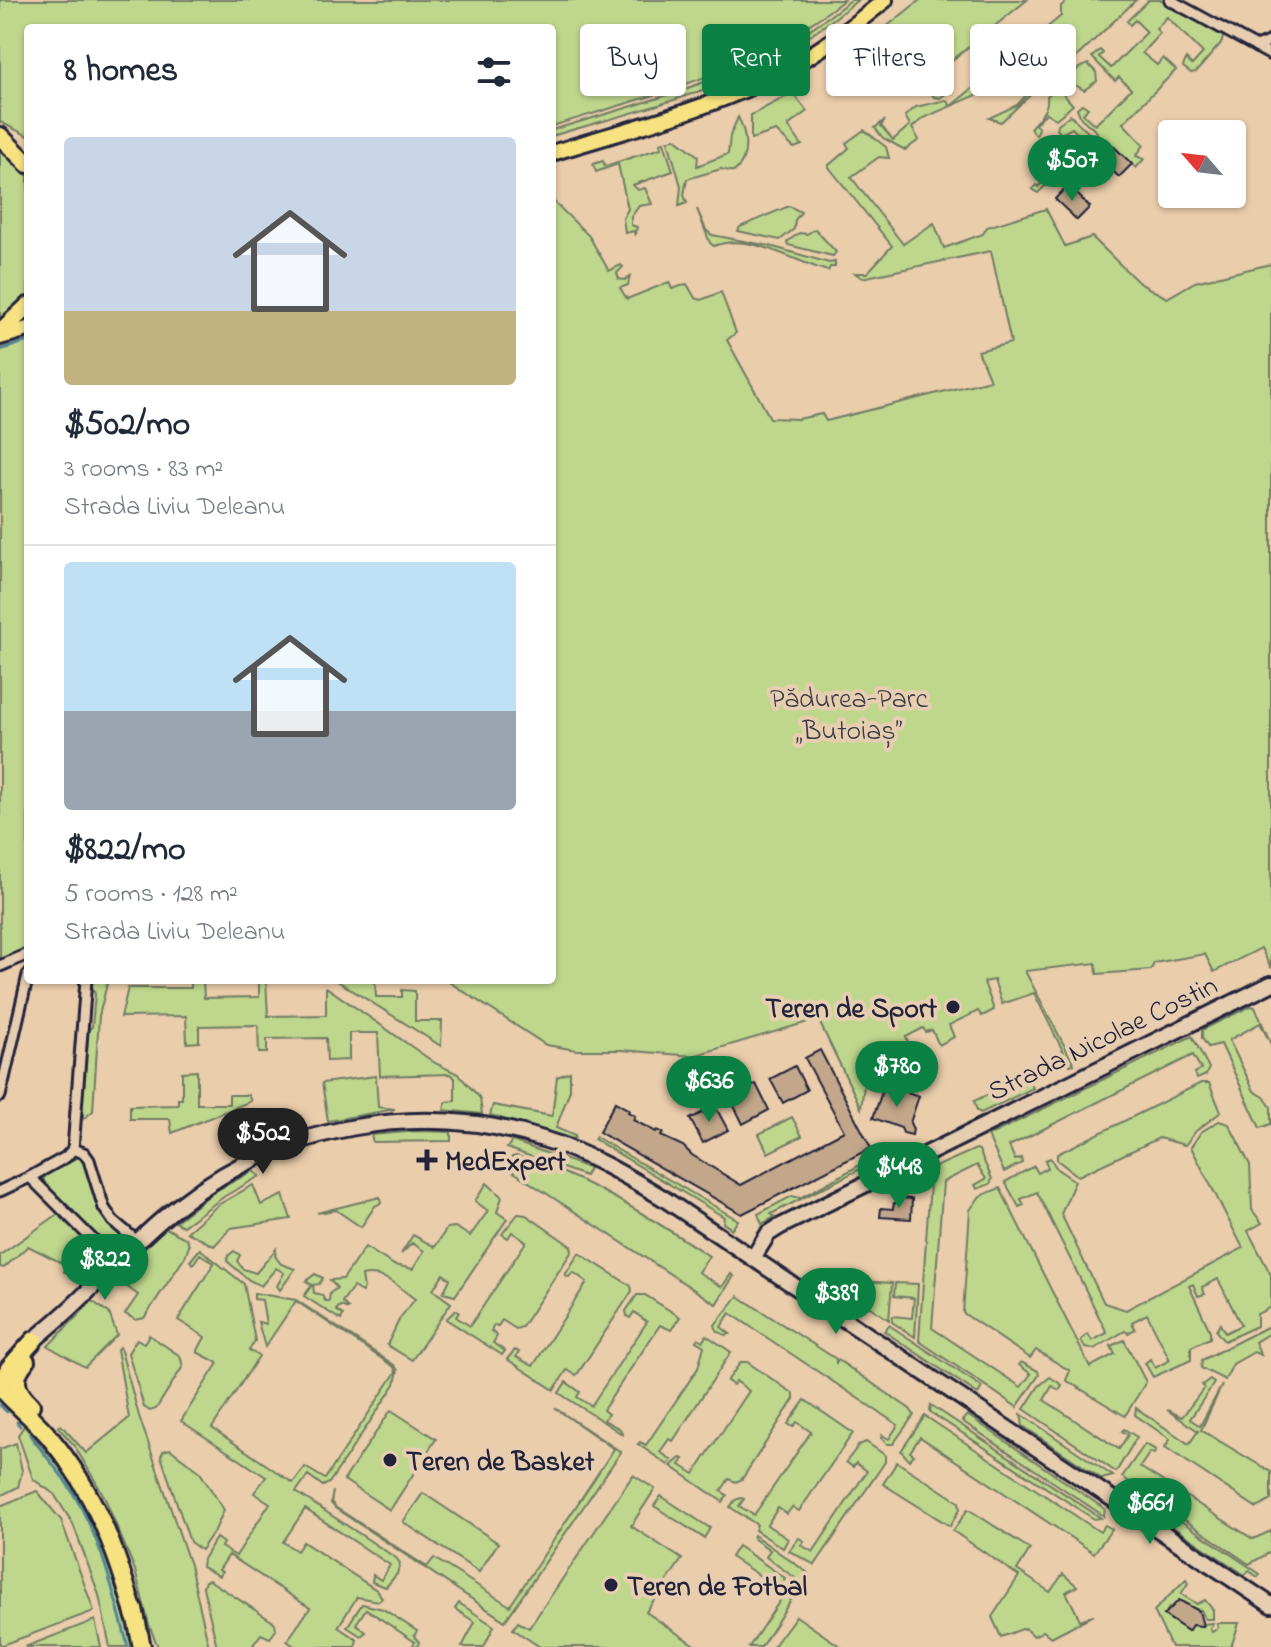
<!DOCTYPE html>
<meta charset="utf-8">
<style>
body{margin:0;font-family:"Indie Flower",sans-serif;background:#f2f2f3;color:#1f2937;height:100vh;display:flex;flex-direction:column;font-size:30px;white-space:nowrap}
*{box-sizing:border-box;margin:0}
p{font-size:26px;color:#747a83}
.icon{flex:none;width:44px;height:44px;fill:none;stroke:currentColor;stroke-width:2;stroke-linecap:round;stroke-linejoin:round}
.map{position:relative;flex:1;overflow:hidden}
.sheet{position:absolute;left:24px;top:24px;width:532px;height:960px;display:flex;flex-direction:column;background:#fff;border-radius:8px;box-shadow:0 2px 6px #0004}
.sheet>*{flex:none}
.top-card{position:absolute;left:580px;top:24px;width:570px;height:72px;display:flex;gap:16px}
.needle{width:52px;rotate:298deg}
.tools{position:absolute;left:1158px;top:120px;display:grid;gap:16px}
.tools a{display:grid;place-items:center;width:88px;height:88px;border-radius:8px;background:#fff;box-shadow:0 2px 6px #0004;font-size:40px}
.price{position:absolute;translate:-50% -68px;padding:0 18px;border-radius:28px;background:#0b8043;color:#fff;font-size:26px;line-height:52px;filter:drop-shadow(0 2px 4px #0008)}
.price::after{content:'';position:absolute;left:50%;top:48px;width:24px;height:18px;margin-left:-12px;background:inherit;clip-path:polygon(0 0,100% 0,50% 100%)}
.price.selected{background:#222;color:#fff}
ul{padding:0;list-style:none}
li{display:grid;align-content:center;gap:16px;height:424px;padding:0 40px}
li+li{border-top:2px solid #e0e1e3}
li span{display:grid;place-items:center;height:248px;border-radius:8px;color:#555}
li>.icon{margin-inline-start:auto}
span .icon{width:144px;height:144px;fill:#fffc;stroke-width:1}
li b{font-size:34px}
h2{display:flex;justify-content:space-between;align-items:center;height:96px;padding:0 40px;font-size:34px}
.chip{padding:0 28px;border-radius:8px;background:#fff;box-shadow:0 2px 6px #0004;font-size:28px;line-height:72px}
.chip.selected{background:#0b8043;color:#fff}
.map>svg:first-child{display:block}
</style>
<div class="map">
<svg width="1271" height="1647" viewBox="0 0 1271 1647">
<rect width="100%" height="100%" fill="#eacdab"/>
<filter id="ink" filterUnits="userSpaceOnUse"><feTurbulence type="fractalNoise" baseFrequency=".0125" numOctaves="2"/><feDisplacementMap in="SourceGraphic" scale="16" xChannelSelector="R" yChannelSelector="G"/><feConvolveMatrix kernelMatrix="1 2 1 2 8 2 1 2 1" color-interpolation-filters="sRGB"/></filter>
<g filter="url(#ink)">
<!-- green -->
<g fill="#bfd78d" stroke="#707c64" stroke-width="2">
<path d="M0,0H844C753,71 660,93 552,126V28H28V136L0,122Z"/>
<path d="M851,0H858C824,27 790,52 750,70C688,100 618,116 552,136V130C665,96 756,75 851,0Z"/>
<polygon points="920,0 1027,0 929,79 939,91 947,85 948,92 940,98 934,97 885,28"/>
<polygon points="1069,0 1136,0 1067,66 1057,56 1061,53 1056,48 1035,63 1049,86 1043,90 1038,88 1001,122 989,118 1017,105 1032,89 1014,75 1005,83 923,118 912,128 919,140 905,150 883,138 875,128 885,120 881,126 893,140 910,125 905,116 916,107 946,100 951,106 1061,16 1061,6"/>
<polygon points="1149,0 1161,0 1223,36 1222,42 1196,72 1191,73 1183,67 1186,59 1192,65 1203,53 1167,17 1156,29 1160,33 1142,53 1157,65 1163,58 1176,70 1123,123 1144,145 1136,156 1144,159 1136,168 1106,139 1085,160 1095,145 1097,132 1081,118 1077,108 1082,104 1088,108 1083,114 1095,125 1131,89 1119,77 1115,81 1092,57 1100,50 1103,53 1099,57 1111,68 1147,32 1135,20 1130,25 1127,21"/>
<path d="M1088,64L1096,72L1097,81L1084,90L1075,85L1064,95L1073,105L1056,119L1046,113L1035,124L1039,129L1036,135L1030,128C1039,118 1049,109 1047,96L1079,68Z"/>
<polygon points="793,93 807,111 788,126 802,145 794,148 776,131 751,139 751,115"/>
<polygon points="1070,115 1091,135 1090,142 1038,193 1032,189 1036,185 1038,187 1062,161 1064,162 1082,145 1083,139 1072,128 1061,134 1057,129 1058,124"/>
<path d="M738,117C747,134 750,158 734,172L721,169L687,179L684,195L687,203L679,206L681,186L668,141L675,138L698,156L697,166L728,154L730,136Z"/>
<polygon points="864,130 886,147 889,158 879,157 851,177 903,244 934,223 944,248 983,234 987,227 1046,209 1065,246 1092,237 1139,283 1167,298 1195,282 1271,264 1271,968 1261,948 1214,972 1205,954 1154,963 1151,970 1097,974 1096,963 1025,971 1074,1064 1070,1065 1034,993 1002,1004 994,980 984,982 994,1010 982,1016 978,1011 949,1025 954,1037 939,1045 932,1030 926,1032 923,1028 906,1037 913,1053 903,1062 908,1071 866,1070 861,1108 818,1019 693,1056 622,1050 577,1050 546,1045 446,980 552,980 552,197 555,203 589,236 609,271 621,265 623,267 617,273 619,279 625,280 630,276 628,285 620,288 627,299 669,282 672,289 687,284 695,298 701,300 721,292 736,333 727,340 770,418 798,419 822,414 826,421 990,380 978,351 1011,343 991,251 862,278 855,273 867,273 892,246 828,166 849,148 846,143"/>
<polygon points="664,142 673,171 633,185 638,190 645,188 652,204 639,206 631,217 631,225 637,227 635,236 634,231 625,233 623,218 628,209 618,164 596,172 593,164 603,161 605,166 661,148 660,143"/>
<polygon points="0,147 28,176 28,296 20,308 0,323"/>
<polygon points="789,206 801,212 795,220 794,229 780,240 738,231 740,227"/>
<path d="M697,209L706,230L712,235L770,246L829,263L835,262V267H830L828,271C793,261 749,232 714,246L710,243Z"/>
<polygon points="815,229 836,252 833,256 788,245 787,242 799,233 807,234"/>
<polygon points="28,339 28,948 0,962 0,348"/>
<polygon points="89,980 108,980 99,1016 93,1111 78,1123 78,1119 83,1119 83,1109 79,1108 85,1032 92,1027 95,994"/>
<polygon points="191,980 203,980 204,998 259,997 259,980 266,980 268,1016 326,1015 326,987 435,1063 458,1074 480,1098 482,1114 444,1110 446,1102 455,1101 455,1078 450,1074 380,1076 378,1033 349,1033 349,1060 327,1061 326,1038 267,1039 267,1053 259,1053 258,1025 199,1026 199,1042 187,1043 186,1016 121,1017 128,988 191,988"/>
<polygon points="336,980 375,980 376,997 402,997 402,990 415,991 415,1021 442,1021 441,1046"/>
<polygon points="1251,1006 1255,1007 1271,1044 1260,1023 1229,1040 1254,1091 1264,1097 1271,1107 1271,1124 1260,1128 1221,1044 1208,1047 1202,1038 1202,1030"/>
<polygon points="1192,1036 1209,1068 1206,1075 1197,1079 1194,1073 1201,1069 1193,1055 1009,1146 1015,1160 1021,1158 1022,1163 1004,1172 988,1136"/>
<polygon points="197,1071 197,1104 229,1104 229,1095 248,1095 251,1101 172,1133 170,1119 130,1119 130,1106 178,1105 178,1099 182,1099 182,1072"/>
<polygon points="570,1072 570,1090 556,1128 575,1136 574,1139 490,1115 493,1105 552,1116 557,1077"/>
<polygon points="376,1076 378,1107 395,1109 328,1121 322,1083"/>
<polygon points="1027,1076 1033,1088 981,1113 977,1111 974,1101"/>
<polygon points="1201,1083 1209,1083 1221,1112 1196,1131 1185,1145 1159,1138 1078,1176 1057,1160 1057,1154"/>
<polygon points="792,1117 802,1136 768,1153 759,1134"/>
<polygon points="1219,1121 1229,1124 1250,1165 1252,1210 1262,1223 1248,1231 1271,1275 1271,1307 1257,1314 1257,1326 1224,1341 1216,1331 1220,1324 1225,1333 1241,1325 1218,1279 1202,1287 1205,1294 1198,1296 1193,1284 1189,1286 1210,1331 1210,1338 1191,1347 1191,1360 1153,1377 1145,1363 1150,1359 1155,1368 1170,1360 1147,1314 1132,1322 1135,1329 1128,1333 1125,1331 1094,1349 1085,1348 1081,1340 1088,1334 1092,1341 1107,1333 1037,1192 1021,1199 1024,1205 1019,1207 1005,1182 1034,1166 1038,1173 1048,1168 1045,1160 1050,1158 1057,1169 1075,1181 1061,1214 1104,1303 1126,1310 1243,1248 1191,1147 1201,1132"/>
<polygon points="419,1131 451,1132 451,1141 373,1142 371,1135"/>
<polygon points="596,1137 738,1220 732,1229 723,1223 724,1217 594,1139"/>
<polygon points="512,1141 589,1168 585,1176 507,1148"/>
<polygon points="976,1149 979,1150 992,1179 990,1184 977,1189 975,1185 986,1179 977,1165 943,1182 932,1328 1021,1387 1031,1374 1019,1365 1021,1362 1038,1371 1039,1375 1017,1407 919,1341 931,1169"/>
<polygon points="81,1156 104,1218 124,1238 109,1252 43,1182 46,1172"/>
<path d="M516,1156C586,1176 648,1216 709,1256L698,1272L722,1287L731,1274L734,1276L716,1304L506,1167L512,1157Z"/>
<polygon points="871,1159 878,1163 878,1168 864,1173 858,1170 771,1214 775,1217 762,1224 758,1214 792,1196 800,1198"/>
<polygon points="253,1171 260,1176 225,1196 183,1226 175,1222 215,1191"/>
<path d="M487,1183L502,1197L497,1212L507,1219L455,1296L443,1293L450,1279L443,1274L433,1290L451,1303L412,1360L387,1345L400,1318L415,1299C397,1286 384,1271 362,1276L364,1288L362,1292L353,1287L342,1302L349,1309L340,1306L336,1310L343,1315L341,1320L304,1296L312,1285L306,1281L315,1274L323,1278L319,1284L313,1285L314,1293L322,1295L325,1301H329L330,1293L337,1288L330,1280L343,1279L365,1247L394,1265L413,1269L424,1251L412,1243L401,1254L413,1235L435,1247L447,1228L455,1227L470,1236L488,1211L475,1201Z"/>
<polygon points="253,1185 261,1205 283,1195 291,1219 231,1228 214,1246 187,1232 218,1205"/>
<polygon points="1000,1188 1090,1367 1115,1354 1111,1346 1124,1340 1146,1382 1125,1416 1066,1380 1070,1371 1036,1350 1030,1358 963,1313 970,1210 980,1196"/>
<polygon points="380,1197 381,1203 375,1206 361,1227 336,1210 317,1213"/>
<polygon points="61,1212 103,1255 104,1258 90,1272 64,1272 66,1265 28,1246 4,1268 0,1267 0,1255"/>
<polygon points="518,1214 526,1215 571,1246 572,1251 522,1327 516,1329 502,1320 498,1326 494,1325 491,1331 497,1336 493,1343 505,1351 502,1355 446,1319 456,1310 459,1312 456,1317 470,1326 526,1242 512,1232 508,1238 502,1234"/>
<polygon points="166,1228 187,1239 189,1246 185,1257 144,1318 136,1320 125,1314 138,1295 126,1286 142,1265 135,1257"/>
<polygon points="200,1249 244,1284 255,1341 249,1350 259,1356 212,1428 293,1483 305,1467 325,1479 396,1372 394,1367 296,1301 265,1347 258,1322 266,1324 262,1300 254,1299 254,1293 296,1300 394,1365 398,1370 395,1384 329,1483 323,1486 308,1475 296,1492 396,1558 400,1563 397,1574 386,1587 372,1582 373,1575 381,1580 390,1565 305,1509 283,1542 297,1551 303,1542 378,1591 382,1598 379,1601 357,1597 338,1627 357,1640 355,1647 296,1647 287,1641 310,1608 229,1555 219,1570 222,1572 219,1576 202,1567 203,1559 216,1538 223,1543 221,1547 236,1556 270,1503 254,1493 266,1477 181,1421 218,1363 197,1352 205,1337 178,1320 214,1263 200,1254 193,1264 190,1261"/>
<polygon points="276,1249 275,1256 281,1264 295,1269 280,1290 277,1286 284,1273 276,1268 261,1286 249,1280 227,1261 228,1256 234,1251 240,1255 237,1261 243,1269 256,1273"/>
<polygon points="579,1253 631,1286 632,1291 578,1373 576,1375 567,1370 554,1390 507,1359 515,1350 519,1352 516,1357 533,1366 587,1282 573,1272 569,1277 565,1275"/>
<polygon points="846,1280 892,1283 889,1320 845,1290"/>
<polygon points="895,1283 918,1284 915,1337 892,1322 893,1316 912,1318 914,1298 894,1296"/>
<polygon points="637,1295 645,1295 680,1317 671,1330 660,1325 603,1410 608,1414 604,1420 620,1429 622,1434 559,1393 566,1382 580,1392 577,1397 591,1406 647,1322 634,1312 630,1318 627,1316 626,1311"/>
<polygon points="738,1296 836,1359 836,1363 838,1360 910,1409 914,1415 893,1444 887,1444 881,1438 882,1435 889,1439 898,1425 730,1313 721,1327 730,1334 725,1335 717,1331 715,1325"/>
<polygon points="92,1301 109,1313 117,1335 85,1367 48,1346"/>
<polygon points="889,1325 982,1387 978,1394 884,1331"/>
<polygon points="1271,1325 1271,1332 1255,1342 1261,1355 1254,1352 1233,1364 1225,1380 1201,1368 1202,1360"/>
<polygon points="149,1335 180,1356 183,1366 156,1409 150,1411 144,1407 128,1353 137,1339 144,1343"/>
<polygon points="706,1335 731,1352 673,1441 669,1439 660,1452 672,1460 668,1465 638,1444 640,1442 646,1445 698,1368 704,1346 696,1341 698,1338 703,1341"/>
<polygon points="120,1347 139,1416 190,1565 209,1647 158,1647 149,1625 135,1570 104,1496 74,1445 58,1427 61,1425 86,1453 129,1418 117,1349"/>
<polygon points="741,1362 747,1362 794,1394 794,1399 742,1479 736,1482 729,1479 721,1491 727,1495 723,1502 671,1466 680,1458 684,1459 680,1465 694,1474 749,1391 736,1381 733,1385 727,1381"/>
<polygon points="1050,1377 1062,1385 1059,1390 1052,1386 1044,1400 1119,1449 1128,1435 1122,1431 1124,1429 1137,1437 1116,1472 1024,1409 1039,1386"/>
<polygon points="1210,1379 1214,1383 1190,1419 1200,1426 1222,1385 1201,1430 1271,1472 1271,1500 1257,1508 1165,1447 1170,1439 1135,1415 1136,1408 1189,1444 1198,1431 1167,1410 1182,1417 1204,1388 1202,1385"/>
<polygon points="805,1400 853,1433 799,1511 792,1507 787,1514 778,1508 767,1525 788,1539 783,1548 755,1530 757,1525 730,1507 735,1500 741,1498 744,1499 739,1506 754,1515 811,1432 797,1422 793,1427 788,1424"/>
<polygon points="931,1405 1101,1518 1094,1519 930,1412"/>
<polygon points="555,1408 621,1452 505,1621 335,1508 331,1503 333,1491 331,1502 335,1507 427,1567 434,1558 510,1606 614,1449"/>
<polygon points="391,1410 436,1439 390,1510 344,1480"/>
<polygon points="1021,1414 1113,1476 1102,1479 1023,1426"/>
<polygon points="967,1415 1105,1509 1104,1516 962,1421"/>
<polygon points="925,1416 1100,1532 1105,1525 1112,1529 1094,1553 920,1437 910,1452 914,1455 909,1460 901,1451"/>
<path d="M24,1426C38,1442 52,1457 65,1474C102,1523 118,1588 132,1647H110L99,1595L73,1524L54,1494L33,1479L18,1435Z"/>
<polygon points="866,1442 885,1455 885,1462 815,1565 789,1551 799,1538 804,1541 801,1545 813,1552 867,1471 856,1463 853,1467 846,1462 859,1445"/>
<polygon points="16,1443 22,1471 18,1487 0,1496 0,1449"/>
<polygon points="1145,1444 1156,1450 1154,1454 1150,1452 1140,1467 1253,1539 1271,1531 1271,1552 1249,1564 1122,1477"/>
<polygon points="170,1449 199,1471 224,1510 216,1528 201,1550 190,1542 161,1456 163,1451"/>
<polygon points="897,1462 959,1502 960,1509 950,1526 883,1484"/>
<polygon points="633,1475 655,1489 631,1526 682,1559 646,1612 697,1647 540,1647 513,1629 518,1622 529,1628"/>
<polygon points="37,1491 61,1520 94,1611 0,1646 0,1506"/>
<polygon points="1136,1491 1260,1574 1258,1577 1249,1571 1245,1575 1131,1499"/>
<polygon points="423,1493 498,1543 479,1572 403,1522"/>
<polygon points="661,1496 710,1528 704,1538 654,1506"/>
<polygon points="968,1509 1030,1549 1017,1570 1050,1592 1063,1574 1077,1586 1066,1592 1080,1620 1094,1615 1051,1637 1043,1631 1034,1636 1025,1628 1001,1637 992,1617 1019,1576 953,1531"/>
<polygon points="754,1535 808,1573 761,1647 749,1647 795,1578 766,1557 770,1550 753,1538"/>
<polygon points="738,1546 785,1578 780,1589 731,1557"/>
<polygon points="1186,1579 1188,1583 1181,1594 1197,1604 1205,1600 1213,1610 1213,1619 1205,1619 1201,1610 1169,1607 1165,1615 1192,1625 1213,1623 1210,1628 1212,1632 1218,1628 1217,1623 1239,1623 1231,1647 1171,1647 1154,1611"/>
<polygon points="209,1580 275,1623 276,1630 270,1638 261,1634 253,1645 256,1647 217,1647 203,1587 205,1581"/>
<polygon points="459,1603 494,1626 484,1647 462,1647 475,1622 455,1609"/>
<polygon points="362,1604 383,1609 417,1631 414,1636 419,1642 417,1647 412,1647 415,1642 366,1609 356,1624 366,1632 361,1636 347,1627"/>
<polygon points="796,1616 841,1647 773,1647"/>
<polygon points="95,1620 101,1647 25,1647"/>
</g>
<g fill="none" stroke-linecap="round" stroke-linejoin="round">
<!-- stream -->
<g stroke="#568694" stroke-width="3">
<polyline points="0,350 28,341"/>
<polyline points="0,1405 7,1412"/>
<polyline points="17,1422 20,1426"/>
<path d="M30,1435C41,1450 53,1464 64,1479C99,1529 113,1589 128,1647"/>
</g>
</g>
<!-- building -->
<g fill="#c2a78a" stroke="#22223b" stroke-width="2">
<polygon points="1110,143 1132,164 1119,177 1097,156"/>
<polygon points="1068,185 1090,207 1077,220 1055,199"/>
<polygon points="820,1050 871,1148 742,1214 599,1132 615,1102 629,1110 628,1112 635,1116 633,1120 656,1132 657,1130 663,1133 661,1136 683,1146 692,1155 741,1185 844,1131 805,1058"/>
<polygon points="795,1066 807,1090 783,1103 770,1079"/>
<polygon points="756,1084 769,1110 743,1124 730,1098"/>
<polygon points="888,1086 919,1096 910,1123 913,1129 912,1135 903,1133 901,1128 873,1118 883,1089"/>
<polygon points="715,1106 728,1130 703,1143 690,1119"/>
<polygon points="899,1198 912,1199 911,1219 880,1217 881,1208 893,1209 894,1203 898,1203"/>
<polygon points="1179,1600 1199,1611 1203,1626 1192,1625 1188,1631 1164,1615"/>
</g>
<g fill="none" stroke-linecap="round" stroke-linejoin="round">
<defs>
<g id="minor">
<polyline points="1170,0 1271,55"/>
<polyline points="1256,47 1271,41"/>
<polyline points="0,966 28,954"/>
<polyline points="0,1096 28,975"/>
<polyline points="73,1149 84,1153 89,1160 104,1208 113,1221 138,1242"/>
<polyline points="30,1177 66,1157 73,1149 86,980"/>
<polyline points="0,1191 30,1177 116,1263"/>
</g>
<g id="secondary">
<polyline points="753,1258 768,1234 779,1227 1271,984"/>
<path d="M34,1340C49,1327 65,1314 79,1300C112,1268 144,1232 181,1204C282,1125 421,1100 543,1139C586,1152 625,1175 663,1198L1271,1605"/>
</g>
<g id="primary">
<path d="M552,153C622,131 695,113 762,82C807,61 847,31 885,0"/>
<polyline points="0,337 28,329"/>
</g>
<g id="trunk">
<polyline points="0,136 28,164"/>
<polyline points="0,332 28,306"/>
<path d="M34,1340L9,1368L1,1384L3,1390C18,1407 37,1421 51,1439C95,1492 117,1552 135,1617"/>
<path d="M26,1361C11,1378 16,1391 31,1405"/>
<polyline points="134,1609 142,1647"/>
</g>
</defs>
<!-- minor casing -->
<use href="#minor" stroke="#22223b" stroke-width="15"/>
<!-- secondary casing -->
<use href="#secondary" stroke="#22223b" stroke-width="20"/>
<!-- primary casing -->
<use href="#primary" stroke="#22223b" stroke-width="20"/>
<!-- trunk casing -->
<use href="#trunk" stroke="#22223b" stroke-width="22"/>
<!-- minor -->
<use href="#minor" stroke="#e8ceb0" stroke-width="9"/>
<!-- secondary -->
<use href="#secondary" stroke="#e8ceb0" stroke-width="14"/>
<!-- primary -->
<use href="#primary" stroke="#f7e281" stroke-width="14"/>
<!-- trunk -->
<use href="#trunk" stroke="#f7e281" stroke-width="16"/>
</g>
</g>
<!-- markers -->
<g fill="#22223b" stroke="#e8ceb0" stroke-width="3">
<circle cx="953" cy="1007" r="8"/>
<path d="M423 1148h8v8h8v8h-8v8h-8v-8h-8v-8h8z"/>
<circle cx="390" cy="1460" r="8"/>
<circle cx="611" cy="1585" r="8"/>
</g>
<g text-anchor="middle" stroke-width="8" stroke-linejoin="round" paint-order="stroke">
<!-- park labels -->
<g font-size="28" fill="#3a3d47" stroke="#e8ceb0">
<text x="849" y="707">Pădurea-Parc<tspan x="849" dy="32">„Butoiaș”</tspan></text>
</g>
<!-- poi labels -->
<g font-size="28" font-weight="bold" fill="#22223b" stroke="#e8ceb0" text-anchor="start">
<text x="937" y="1017" text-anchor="end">Teren de Sport</text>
<text x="445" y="1170">MedExpert</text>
<text x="406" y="1470">Teren de Basket</text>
<text x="627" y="1595">Teren de Fotbal</text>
</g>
<!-- street labels -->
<g font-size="28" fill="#22223b" stroke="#e8ceb0">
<text transform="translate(1102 1037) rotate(-26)" y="10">Strada Nicolae Costin</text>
</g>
</g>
</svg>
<div class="tools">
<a><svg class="needle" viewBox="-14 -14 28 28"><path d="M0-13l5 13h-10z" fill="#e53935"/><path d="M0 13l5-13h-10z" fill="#747a83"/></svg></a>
</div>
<b class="price" style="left:1072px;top:203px">$507</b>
<b class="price" style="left:897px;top:1109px">$780</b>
<b class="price" style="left:709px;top:1124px">$636</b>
<b class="price selected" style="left:263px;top:1176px">$502</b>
<b class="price" style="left:899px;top:1210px">$448</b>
<b class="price" style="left:105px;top:1302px">$822</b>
<b class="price" style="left:836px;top:1336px">$389</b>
<b class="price" style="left:1150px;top:1546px">$661</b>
<div class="top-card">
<a class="chip">Buy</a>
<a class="chip selected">Rent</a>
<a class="chip">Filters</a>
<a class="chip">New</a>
</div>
<section class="sheet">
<h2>8 homes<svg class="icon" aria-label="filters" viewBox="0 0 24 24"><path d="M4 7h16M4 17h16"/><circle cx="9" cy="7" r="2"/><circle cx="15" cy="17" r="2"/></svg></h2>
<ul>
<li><span style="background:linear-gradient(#c9d6e8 70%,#c2b280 0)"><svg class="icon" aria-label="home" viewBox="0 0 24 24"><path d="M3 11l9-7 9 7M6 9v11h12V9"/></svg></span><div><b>$502/mo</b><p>3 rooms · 83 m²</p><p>Strada Liviu Deleanu</p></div></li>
<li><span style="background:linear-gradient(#bfe0f5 60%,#9aa5b1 0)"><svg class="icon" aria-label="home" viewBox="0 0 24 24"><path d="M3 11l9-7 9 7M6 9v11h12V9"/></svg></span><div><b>$822/mo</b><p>5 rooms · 128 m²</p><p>Strada Liviu Deleanu</p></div></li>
</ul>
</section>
</div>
